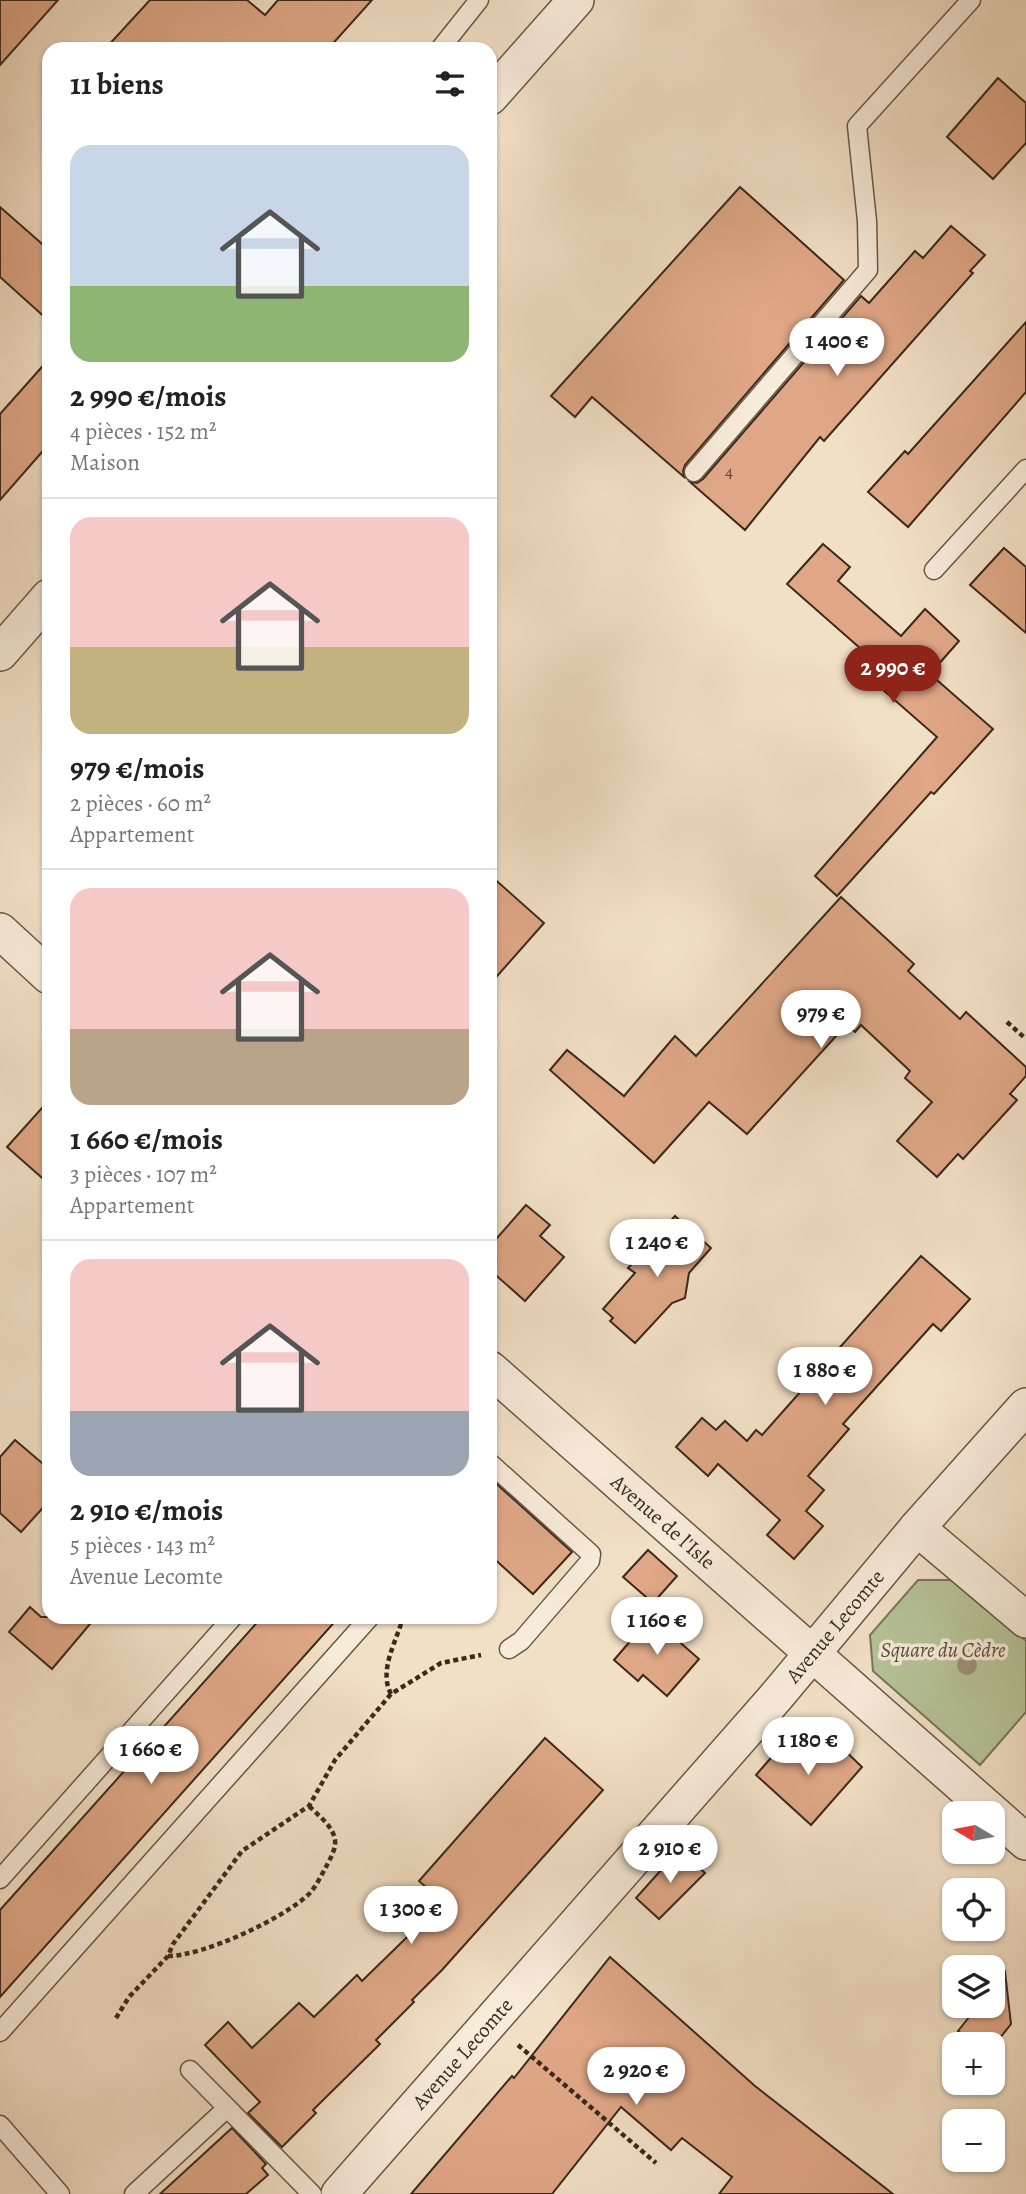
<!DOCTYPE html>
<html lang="fr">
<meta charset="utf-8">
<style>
body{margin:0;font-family:Alegreya,serif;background:#f2f2f2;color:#222;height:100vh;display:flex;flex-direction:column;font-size:26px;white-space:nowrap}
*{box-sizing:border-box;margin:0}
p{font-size:23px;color:#767676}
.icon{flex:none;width:38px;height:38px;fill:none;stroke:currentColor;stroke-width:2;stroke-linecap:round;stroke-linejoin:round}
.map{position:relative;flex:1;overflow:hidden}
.side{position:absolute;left:42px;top:42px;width:455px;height:1582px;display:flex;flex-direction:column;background:#fff;border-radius:21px;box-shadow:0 2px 5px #0004}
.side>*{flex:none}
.needle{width:46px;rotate:280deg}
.buttons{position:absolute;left:942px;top:1801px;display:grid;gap:14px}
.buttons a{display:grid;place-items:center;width:63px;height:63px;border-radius:14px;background:#fff;box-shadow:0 2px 5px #0004;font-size:35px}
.price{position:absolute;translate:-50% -60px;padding:0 16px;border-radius:24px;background:#fff;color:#222;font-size:23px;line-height:46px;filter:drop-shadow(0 2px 4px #0008)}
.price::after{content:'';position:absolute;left:50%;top:42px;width:21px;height:16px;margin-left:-10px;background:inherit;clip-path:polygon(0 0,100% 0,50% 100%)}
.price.on{background:#8f2418;color:#fff}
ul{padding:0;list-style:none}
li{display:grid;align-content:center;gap:14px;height:371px;padding:0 28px}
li+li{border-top:2px solid #e0e0e0}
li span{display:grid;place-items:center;height:217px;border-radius:21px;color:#555}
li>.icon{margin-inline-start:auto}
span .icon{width:126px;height:126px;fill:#fffc;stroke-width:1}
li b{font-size:30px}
h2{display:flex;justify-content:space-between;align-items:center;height:84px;padding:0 28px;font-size:30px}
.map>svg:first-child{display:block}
</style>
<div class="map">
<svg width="1026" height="2194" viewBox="0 0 1026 2194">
<rect width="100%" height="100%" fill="#f2e0c6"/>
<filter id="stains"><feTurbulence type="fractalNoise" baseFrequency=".00286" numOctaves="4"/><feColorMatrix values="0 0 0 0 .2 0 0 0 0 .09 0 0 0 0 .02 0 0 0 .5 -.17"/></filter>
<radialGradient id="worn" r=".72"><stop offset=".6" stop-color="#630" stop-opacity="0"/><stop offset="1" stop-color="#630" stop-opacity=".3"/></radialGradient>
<!-- green -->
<polygon fill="#b6c398" stroke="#78765a" stroke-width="2" points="918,1580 958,1580 1026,1641 1026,1712 980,1765 873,1671 870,1635"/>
<!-- building -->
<g fill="#dfa786" stroke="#3b291b" stroke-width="2">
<polygon points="0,0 58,0 0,65"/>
<polygon points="150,0 247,0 265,15 278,0 372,0 328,49 105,49"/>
<polygon points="998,78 1026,103 1026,143 993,179 947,137"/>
<polygon points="740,187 844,280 685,465 683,471 684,477 592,397 575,417 551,396"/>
<polygon points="0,207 49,250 49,321 0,277"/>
<polygon points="951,226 985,255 970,271 973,273 824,441 820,437 745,530 690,482 697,483 703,479 861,296 869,303 915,251 923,258"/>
<polygon points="1026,322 1026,392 908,527 868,492 905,451 908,454"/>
<polygon points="49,359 49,444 0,500 0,414"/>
<polygon points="823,544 850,567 838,581 901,636 925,609 959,641 930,674 993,729 934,794 931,792 837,896 815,876 937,737 866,675 877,663 787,584"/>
<polygon points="1004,548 1026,567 1026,633 970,585"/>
<polygon points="490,875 544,923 490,984"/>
<polygon points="841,897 914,964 908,971 960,1019 966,1012 1026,1067 1026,1076 1010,1094 1017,1100 963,1159 958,1154 937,1177 897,1141 932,1102 905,1078 910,1071 861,1025 855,1032 847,1024 747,1134 709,1102 654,1163 550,1070 567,1050 624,1096 675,1036 696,1056"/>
<polygon points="49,1100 49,1184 7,1147"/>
<polygon points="526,1205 550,1225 540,1236 564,1257 525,1301 490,1270 490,1246"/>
<polygon points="675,1216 711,1248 689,1273 685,1298 672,1303 635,1343 610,1321 613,1318 603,1309 635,1273 628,1268"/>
<polygon points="921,1256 970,1299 941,1331 933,1324 843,1424 849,1429 808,1476 824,1490 806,1511 823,1526 794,1559 767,1535 780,1520 718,1464 708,1476 676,1447 702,1418 716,1430 725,1421 747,1441 756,1430 762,1435"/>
<polygon points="15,1440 49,1469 49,1501 21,1532 0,1513 0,1457"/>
<polygon points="490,1478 572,1552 533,1594 490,1555"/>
<polygon points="648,1550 677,1576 653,1603 623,1577"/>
<polygon points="30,1607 41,1617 96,1617 52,1669 9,1632"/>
<polygon points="262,1617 339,1617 0,1997 0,1910"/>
<polygon points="651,1617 699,1659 667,1696 643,1675 638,1681 614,1660"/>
<polygon points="790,1736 821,1762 837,1743 862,1767 811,1825 756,1775"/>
<polygon points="545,1738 603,1790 442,1970 412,2000 414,2002 376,2040 380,2044 313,2110 316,2113 282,2147 248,2113 260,2102 205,2045 228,2022 252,2048 299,2003 314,2017 357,1975 362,1981 443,1902 419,1881"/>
<polygon points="679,1850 705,1873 659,1919 636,1898"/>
<polygon points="610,1957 755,2086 893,2194 719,2194 732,2177 682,2138 671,2150 621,2107 552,2194 411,2194 512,2076 514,2078"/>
<polygon points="1005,1972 1011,2024 992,2048 992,2044 975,2044 958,2031 978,2006 992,2006 992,1988"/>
<polygon points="232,2128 266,2164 262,2168 268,2175 246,2194 160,2194"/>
</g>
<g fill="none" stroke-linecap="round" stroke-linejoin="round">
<defs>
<g id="service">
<polyline points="440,49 479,0"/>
<polyline points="694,472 868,270 867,221 857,126 971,0"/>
<polyline points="934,570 1026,469"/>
<polyline points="490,1463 591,1554 590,1561 521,1641 509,1649"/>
<polyline points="0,1879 233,1617"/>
<polyline points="0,2032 370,1617"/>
<polyline points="190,2070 312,2194"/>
<polyline points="0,2125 60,2194"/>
<polyline points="134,2194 226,2109"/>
</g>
<g id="minor">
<polyline points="490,97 576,0"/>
<polyline points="0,653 49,597"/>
<polyline points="0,931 49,976"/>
<path id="s1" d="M490,1369L1026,1842"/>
<polyline points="917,1528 1026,1620"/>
<path id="s2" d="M339,2194L775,1698L917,1528L1026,1406"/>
</g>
</defs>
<!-- service casing -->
<use href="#service" stroke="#695746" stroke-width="21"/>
<!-- minor casing -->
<use href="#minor" stroke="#695746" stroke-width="38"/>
<!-- path -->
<g stroke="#3b291b" stroke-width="4.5" stroke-dasharray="5 3.5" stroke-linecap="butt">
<polyline points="1007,1022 1026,1039"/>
<path d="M391,1694C378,1670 397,1641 403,1617"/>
<path d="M168,1956C204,1956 285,1918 310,1893C317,1885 322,1874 327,1865C331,1857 336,1849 335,1840C333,1826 318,1815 309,1806"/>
<polyline points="116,2018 129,1997 168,1956 173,1944 242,1851 309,1806 335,1760 391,1694 441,1663 481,1655"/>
<polyline points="518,2045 656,2163"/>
</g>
<!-- service -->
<use href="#service" stroke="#f7ebda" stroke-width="18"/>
<!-- minor -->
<use href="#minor" stroke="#f7ebda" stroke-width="35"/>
</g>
<!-- trees -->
<circle fill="#9e9179" cx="967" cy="1665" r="10"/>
<g text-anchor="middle" stroke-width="7" stroke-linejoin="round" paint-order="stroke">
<!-- number labels -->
<g font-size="18" fill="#644836">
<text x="729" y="477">4</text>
</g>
<!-- street labels -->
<g font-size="21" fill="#3b291b" stroke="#f7ebda">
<text dy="7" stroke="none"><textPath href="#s1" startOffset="231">Avenue de l'Isle</textPath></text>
<text dy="7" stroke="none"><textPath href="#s2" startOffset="754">Avenue Lecomte</textPath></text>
<text dy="7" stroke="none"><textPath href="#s2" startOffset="187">Avenue Lecomte</textPath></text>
</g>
<!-- park labels -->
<g font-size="21" font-style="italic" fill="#5a503a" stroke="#f7ebda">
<text x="943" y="1657">Square du Cèdre</text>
</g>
</g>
<rect width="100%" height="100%" filter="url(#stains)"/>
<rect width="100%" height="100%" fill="url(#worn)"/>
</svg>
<div class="buttons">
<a><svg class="needle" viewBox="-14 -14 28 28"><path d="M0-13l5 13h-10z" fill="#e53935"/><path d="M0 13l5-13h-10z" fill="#767676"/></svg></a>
<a><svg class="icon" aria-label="locate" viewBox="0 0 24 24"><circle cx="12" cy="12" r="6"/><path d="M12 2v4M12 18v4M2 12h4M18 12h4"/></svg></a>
<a><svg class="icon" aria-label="layers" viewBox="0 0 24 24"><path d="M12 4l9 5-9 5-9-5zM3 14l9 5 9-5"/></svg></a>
<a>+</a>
<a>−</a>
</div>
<b class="price" style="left:837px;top:378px">1 400 €</b>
<b class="price on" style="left:893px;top:705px">2 990 €</b>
<b class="price" style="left:821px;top:1050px">979 €</b>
<b class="price" style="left:657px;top:1279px">1 240 €</b>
<b class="price" style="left:825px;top:1407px">1 880 €</b>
<b class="price" style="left:657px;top:1657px">1 160 €</b>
<b class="price" style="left:808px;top:1777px">1 180 €</b>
<b class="price" style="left:151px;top:1786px">1 660 €</b>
<b class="price" style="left:670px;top:1885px">2 910 €</b>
<b class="price" style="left:411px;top:1946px">1 300 €</b>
<b class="price" style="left:636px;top:2107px">2 920 €</b>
<section class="side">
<h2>11 biens<svg class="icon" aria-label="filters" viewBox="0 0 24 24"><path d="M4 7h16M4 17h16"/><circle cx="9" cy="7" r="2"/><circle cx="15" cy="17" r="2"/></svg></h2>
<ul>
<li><span style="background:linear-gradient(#c9d6e8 65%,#8fb573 0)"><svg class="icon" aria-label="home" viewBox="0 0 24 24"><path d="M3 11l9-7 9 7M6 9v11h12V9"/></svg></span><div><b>2 990 €/mois</b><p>4 pièces · 152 m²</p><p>Maison</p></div></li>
<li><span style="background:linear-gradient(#f6c9c9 60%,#c2b280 0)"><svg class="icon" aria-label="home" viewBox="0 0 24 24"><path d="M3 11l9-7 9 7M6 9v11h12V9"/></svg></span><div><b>979 €/mois</b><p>2 pièces · 60 m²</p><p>Appartement</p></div></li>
<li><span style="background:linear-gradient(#f6c9c9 65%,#b9a48a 0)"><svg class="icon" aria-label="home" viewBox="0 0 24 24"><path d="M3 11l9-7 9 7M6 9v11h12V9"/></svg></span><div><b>1 660 €/mois</b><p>3 pièces · 107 m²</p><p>Appartement</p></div></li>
<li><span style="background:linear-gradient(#f6c9c9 70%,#9aa5b1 0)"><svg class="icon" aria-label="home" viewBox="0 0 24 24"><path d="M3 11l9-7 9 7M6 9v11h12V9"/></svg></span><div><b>2 910 €/mois</b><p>5 pièces · 143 m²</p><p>Avenue Lecomte</p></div></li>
</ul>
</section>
</div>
